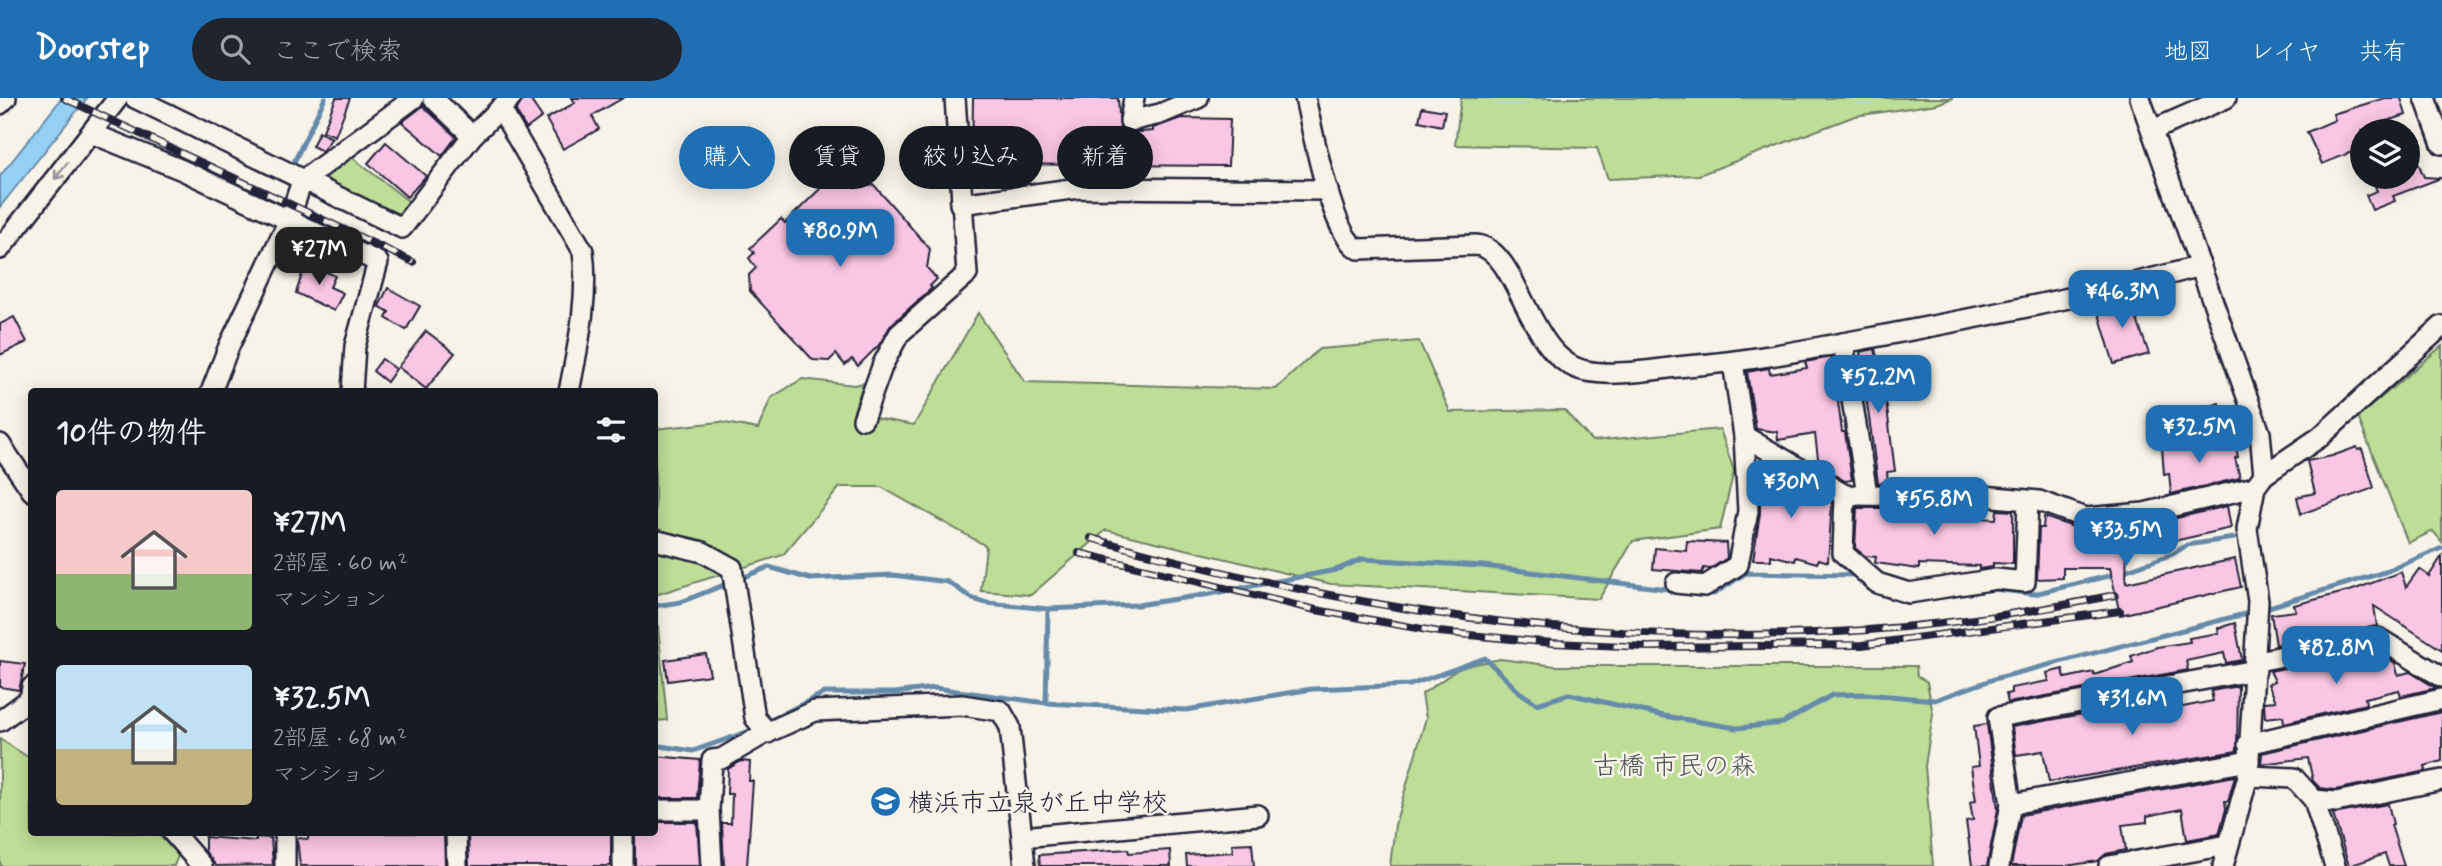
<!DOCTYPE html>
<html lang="ja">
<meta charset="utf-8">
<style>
body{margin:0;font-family:Mynerve,"Klee One",sans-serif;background:#20242c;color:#f1f3f6;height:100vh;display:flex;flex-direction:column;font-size:26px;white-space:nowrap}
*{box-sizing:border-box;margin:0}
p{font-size:23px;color:#9ea1a6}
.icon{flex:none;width:38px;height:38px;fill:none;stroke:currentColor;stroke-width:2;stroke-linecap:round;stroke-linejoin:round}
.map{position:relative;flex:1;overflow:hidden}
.panel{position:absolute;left:28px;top:290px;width:630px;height:448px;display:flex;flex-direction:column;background:#171b24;border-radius:7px;box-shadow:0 4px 18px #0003}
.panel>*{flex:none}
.top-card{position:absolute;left:679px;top:28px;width:665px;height:63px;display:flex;gap:14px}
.fabs{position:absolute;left:2350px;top:21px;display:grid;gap:14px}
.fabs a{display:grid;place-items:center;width:70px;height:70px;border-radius:50%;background:#171b24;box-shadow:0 4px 18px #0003;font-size:35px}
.price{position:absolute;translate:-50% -60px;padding:0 16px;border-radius:14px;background:#1f6fb2;color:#fff;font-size:23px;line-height:46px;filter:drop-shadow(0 2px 4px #0008)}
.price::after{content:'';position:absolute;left:50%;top:42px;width:21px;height:16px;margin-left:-10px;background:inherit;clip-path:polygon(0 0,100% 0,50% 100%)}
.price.selected{background:#222;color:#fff}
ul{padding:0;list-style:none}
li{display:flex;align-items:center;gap:21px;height:175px;padding:0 28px}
li span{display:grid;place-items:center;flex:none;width:196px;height:140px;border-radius:7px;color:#555}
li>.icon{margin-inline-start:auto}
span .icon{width:84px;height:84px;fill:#fffc;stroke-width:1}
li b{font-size:30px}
h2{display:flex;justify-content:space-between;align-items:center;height:84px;padding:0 28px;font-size:30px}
.tag{padding:0 24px;border-radius:32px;background:#171b24;box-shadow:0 4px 18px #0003;font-size:24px;line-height:63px}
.tag.selected{background:#1f6fb2;color:#fff}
header{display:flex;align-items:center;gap:42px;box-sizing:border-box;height:98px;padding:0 35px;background:#1f6fb2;color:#fff}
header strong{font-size:33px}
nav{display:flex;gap:38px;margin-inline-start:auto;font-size:24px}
.search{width:490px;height:63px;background:#20242c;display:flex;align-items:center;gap:18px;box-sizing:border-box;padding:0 24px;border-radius:38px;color:#9ea1a6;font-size:26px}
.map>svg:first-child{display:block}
</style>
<header>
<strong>Doorstep</strong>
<div class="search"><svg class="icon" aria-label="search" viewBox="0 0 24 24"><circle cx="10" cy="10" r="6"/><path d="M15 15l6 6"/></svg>ここで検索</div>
<nav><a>地図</a><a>レイヤ</a><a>共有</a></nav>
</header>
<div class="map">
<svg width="2442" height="768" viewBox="0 0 2442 768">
<rect width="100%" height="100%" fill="#f7f3e8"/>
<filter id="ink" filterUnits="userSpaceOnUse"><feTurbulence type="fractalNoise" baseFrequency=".0143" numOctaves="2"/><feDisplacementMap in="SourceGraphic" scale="14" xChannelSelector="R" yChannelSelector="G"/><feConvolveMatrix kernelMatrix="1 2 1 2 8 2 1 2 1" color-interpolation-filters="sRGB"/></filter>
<g filter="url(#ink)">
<!-- green -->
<g fill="#bedd96" stroke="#708068" stroke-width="2">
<polygon points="1461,0 1953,0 1937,6 1855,18 1699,77 1608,81 1597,50 1455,47"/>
<polygon points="349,57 412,106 402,119 321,81"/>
<polygon points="978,215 1025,284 1276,291 1319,251 1419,243 1450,314 1564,312 1592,343 1720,331 1734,373 1720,431 1633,443 1599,501 1331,486 1106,432 1031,497 981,493 986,448 881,389 840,389 783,457 655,497 667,622 655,623 655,331 720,324 758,331 771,300 802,281 854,287 863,285 853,316 914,327"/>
<polygon points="2442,248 2442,444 2433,433 2408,445 2358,319"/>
<polygon points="1500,561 1556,568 1916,568 1917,578 1927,584 1933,616 1925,668 1933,768 1390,768 1395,727 1426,620 1422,596 1461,569"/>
<polygon points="0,641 31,661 32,735 156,735 179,755 174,768 0,768"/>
</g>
<!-- water -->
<polygon fill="#94cff4" stroke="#668aaa" stroke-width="2" points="62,0 87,0 0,109 0,78"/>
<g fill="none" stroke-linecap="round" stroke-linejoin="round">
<!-- stream -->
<g stroke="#668aaa" stroke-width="5">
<polyline points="295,62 325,0"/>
<polyline points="1705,495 1714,496 1746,475 1856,477"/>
<polyline points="1922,502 1994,491 2034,496 2113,477 2173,456 2187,447 2234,440"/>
<polyline points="654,508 681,504 769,469 810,481 893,477 948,484 973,501 987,505 1048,511 1046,605 1186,612 1312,591 1410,587 1485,560 1518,593 1537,606 1569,596 1664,618 1737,630 1783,625 1832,597 1866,596 1935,602 1994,581 2252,514"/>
<polyline points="1048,511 1137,507 1210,496 1336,472 1362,461 1483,468 1675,492"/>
<polyline points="2262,511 2385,474 2442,450"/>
<polyline points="767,624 824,595 894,595 935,590 1046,605"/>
<polyline points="654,647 693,653 752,632"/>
</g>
</g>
<!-- building -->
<g fill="#f9c6e4" stroke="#22223b" stroke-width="2">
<polygon points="336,0 350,0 335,38 323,33"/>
<polygon points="529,0 542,19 526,31 516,13 523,1"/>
<polygon points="572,0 623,0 592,18 599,31 563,51 546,21 575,5"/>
<polygon points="973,0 1118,0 1120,34 1127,35 1153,33 1153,30 1181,20 1230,21 1228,68 972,66"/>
<polygon points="2385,0 2401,0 2406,17 2384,24 2387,33 2362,33 2362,50 2322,66 2307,34 2335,22 2333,16"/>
<polygon points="423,8 456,39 442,58 402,24"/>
<polygon points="1422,9 1445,13 1442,28 1419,23"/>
<polygon points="319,34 332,40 322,53 312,48"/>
<polygon points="2408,40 2424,79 2441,80 2393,98 2395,103 2372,112 2366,97 2377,93 2373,83 2384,79 2408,79"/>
<polygon points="386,44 426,78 407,99 368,65"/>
<polygon points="818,51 854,90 874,87 930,151 927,170 937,181 930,188 932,190 891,227 879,247 858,268 852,261 845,267 836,256 829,263 813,262 750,193 749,177 756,170 749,160 754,155 750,150 781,121 785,125 824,87 803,64"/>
<polygon points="306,164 335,178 330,189 343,195 334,213 296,195"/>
<polygon points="388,190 420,208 406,232 386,220 389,214 379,208"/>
<polygon points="2129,199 2149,256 2114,266 2096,206"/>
<polygon points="14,219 27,244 0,257 0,226"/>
<polygon points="426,233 455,255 426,291 398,269"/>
<polygon points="1875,251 1884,287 1895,373 1887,374 1888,384 1878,385 1860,254"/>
<polygon points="1832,259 1842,334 1845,334 1852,382 1845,383 1819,368 1815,336 1778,342 1777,334 1756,331 1750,294 1747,274 1769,270 1770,276 1807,270 1805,264"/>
<polygon points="382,261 396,271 387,284 373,273"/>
<polygon points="2219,305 2224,318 2199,327 2194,314"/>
<polygon points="2206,339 2209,350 2235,344 2238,359 2235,360 2240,380 2171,396 2169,375 2164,376 2162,349 2192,345 2191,343"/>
<polygon points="2357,349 2358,352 2362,351 2374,390 2301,416 2297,399 2315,395 2307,363 2332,358"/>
<polygon points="1760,367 1773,369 1806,388 1789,390 1832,404 1828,464 1819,461 1817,465 1796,459 1795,463 1771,457 1771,462 1753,462 1760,415"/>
<polygon points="2227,408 2231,430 2174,443 2174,449 2154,451 2152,426"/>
<polygon points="1857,410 1958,410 1963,411 1962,417 1965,419 1996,421 1997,412 2013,413 2013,466 1993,465 1993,469 1979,471 1979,468 1919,466 1919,471 1875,465 1876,459 1865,458 1855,450"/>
<polygon points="2044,419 2082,432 2112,430 2112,444 2127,445 2126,485 2235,461 2241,489 2120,517 2110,470 2063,470 2063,480 2037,481 2039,430 2043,430"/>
<polygon points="1687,443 1726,445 1727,460 1710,471 1704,470 1702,475 1653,471 1655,450 1686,453"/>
<polygon points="2442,458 2442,552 2374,508 2377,528 2276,547 2271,516 2296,513 2294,507 2353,492 2401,474 2406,489 2419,471 2429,478"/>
<polygon points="2235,525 2242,562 2226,565 2224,555 2186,563 2188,572 2008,605 2006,596 2011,595 2011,590 2049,583 2047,575 2063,571 2065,580 2094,574 2094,577 2133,564 2131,558 2157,549 2190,544 2189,540 2219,535 2218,530"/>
<polygon points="2376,553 2395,565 2398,577 2410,574 2436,590 2401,598 2399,592 2365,600 2366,606 2284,625 2283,618 2265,620 2264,604 2276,603 2268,586 2275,583 2270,573"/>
<polygon points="706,556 710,577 668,583 665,562"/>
<polygon points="0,563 25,566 19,592 0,589"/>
<polygon points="2238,588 2237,653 2049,684 2043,653 2016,657 2012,629 2143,605 2144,611 2167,607 2168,612 2213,603 2211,593"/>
<polygon points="2442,614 2442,663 2425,668 2426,673 2335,692 2320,690 2313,683 2308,660 2261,666 2262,655"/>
<polygon points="1987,626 1998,711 1987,768 1972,768 1966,723 1973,722 1970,704 1976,703 1971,669 1979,668 1974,628"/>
<polygon points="654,658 700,662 697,700 654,700"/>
<polygon points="741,663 750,664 749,683 753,683 747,768 724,768 722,725 731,725 732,696 727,696 728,671"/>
<polygon points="2235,678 2228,703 2225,703 2226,711 2219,736 2187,742 2182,711 2147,718 2147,724 2122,727 2126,752 2106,756 2098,763 2066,768 2011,768 2021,717"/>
<polygon points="2388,706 2393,726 2391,727 2404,768 2389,768 2385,756 2349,768 2333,716"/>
<polygon points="654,724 697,724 700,768 635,768 635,735 654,735"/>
<polygon points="309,735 444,735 445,768 300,768 297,740 308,741"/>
<polygon points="468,735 611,735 611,768 469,768"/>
<polygon points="205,739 256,743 256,739 271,740 273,767 216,768 205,753"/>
<polygon points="1252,745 1254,768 1187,768 1186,757 1233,754 1232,746"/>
<polygon points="1128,751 1129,755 1170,752 1171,768 1040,768 1039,757"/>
</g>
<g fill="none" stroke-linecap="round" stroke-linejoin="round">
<defs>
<g id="minor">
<polyline points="135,0 402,130 472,38 511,0"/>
<polyline points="433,0 472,38"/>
<polyline points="1134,0 1130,23 1160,16 1198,0"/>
<path d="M1305,0C1312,29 1332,141 1359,151L1476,147C1520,151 1527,262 1586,273C1618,279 1655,271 1687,268C1752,263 1816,250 1880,238C1989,218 2095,196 2201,168"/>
<polyline points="2140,0 2260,335 2264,377"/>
<polyline points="2425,0 2442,46"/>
<polyline points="0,6 6,0"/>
<path d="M500,10L583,153C589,200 578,248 569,294"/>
<polyline points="2153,32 2226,0"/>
<polyline points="91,35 182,72 378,164 355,248 352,294"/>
<polyline points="960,106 1079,90 1328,92"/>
<polyline points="0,151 118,0"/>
<polyline points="1843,245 1867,396"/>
<polyline points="1733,264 1744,338 1845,397 1983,398 2039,403 2086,420 2144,415 2255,389"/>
<polyline points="211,294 229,248 289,122 302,83 414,0"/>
<polyline points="863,321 883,266 899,236 967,176 955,0"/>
<polyline points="0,346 32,393"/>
<polyline points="1845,397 1843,455 1877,485 1909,495 1996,481 2025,484 2028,403"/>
<polyline points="654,442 703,454 732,470 755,620 768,635"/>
<polyline points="1676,485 1705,488 1738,467 1748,413 1744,338"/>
<polyline points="2257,563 2378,540 2442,579"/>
<polyline points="0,623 30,601 32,589"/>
<polyline points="2248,646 2442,601"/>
<polyline points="2248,678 2294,680 2314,702 2335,768"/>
<polyline points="2314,702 2336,704 2442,682"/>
<polyline points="2011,706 1998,619 2256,572"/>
<polyline points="654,712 709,712"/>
<polyline points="173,735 202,768"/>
<polyline points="285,735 285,768"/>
<polyline points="456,735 457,768"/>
<polyline points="1022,739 1258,717"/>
<polyline points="623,768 623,735"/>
<polyline points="712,768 709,712 712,662 721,661 764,636 815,613 962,607 1001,613 1010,629 1025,768"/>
<polyline points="1999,768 2011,706 2249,663"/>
<polyline points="2109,768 2228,747"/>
<polyline points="2223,768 2248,678 2258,503 2247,431 2255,389 2264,377 2320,339 2442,228"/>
</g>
</defs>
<!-- minor casing -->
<use href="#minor" stroke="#22223b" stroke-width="24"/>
<!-- minor -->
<use href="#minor" stroke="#f7f3e8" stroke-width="19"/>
<defs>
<g id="rail">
<polyline points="64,0 413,164"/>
<path d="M1091,440C1434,537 1763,571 2115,497"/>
<polyline points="1079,455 1316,512 1439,534 1553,545 1648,549 1862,547 2120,513"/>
</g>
</defs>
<!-- rail casing -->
<use href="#rail" stroke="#22223b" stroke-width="8"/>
<!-- rail -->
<use href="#rail" stroke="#f7f3e8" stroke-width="5" stroke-dasharray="16" stroke-linecap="butt"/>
</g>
<!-- one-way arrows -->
<defs><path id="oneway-shaft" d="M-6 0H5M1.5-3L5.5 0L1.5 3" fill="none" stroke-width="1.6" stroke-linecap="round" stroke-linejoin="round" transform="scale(1.75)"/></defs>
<use stroke="#97959a" href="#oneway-shaft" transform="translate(61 73) rotate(128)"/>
</g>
<!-- icons -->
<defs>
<symbol id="school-disc" viewBox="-11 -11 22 22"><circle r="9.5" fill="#1f6fb2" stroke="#f7f3e8"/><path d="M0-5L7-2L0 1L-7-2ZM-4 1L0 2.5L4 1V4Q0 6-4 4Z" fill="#fff"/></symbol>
</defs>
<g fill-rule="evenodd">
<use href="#school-disc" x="868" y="686" width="35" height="35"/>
</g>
<g text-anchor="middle" stroke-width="5" stroke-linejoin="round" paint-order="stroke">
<!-- park labels -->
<g font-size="26" fill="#495152" stroke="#f7f3e8">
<text x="1674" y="676">古橋 市民の森</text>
</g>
<!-- poi labels -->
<g font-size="26" fill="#22223b" stroke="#f7f3e8" text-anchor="start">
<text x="908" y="713">横浜市立泉が丘中学校</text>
</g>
</g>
</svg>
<div class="fabs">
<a><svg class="icon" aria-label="layers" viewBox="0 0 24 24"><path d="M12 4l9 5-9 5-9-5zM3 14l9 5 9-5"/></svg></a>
</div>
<b class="price" style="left:840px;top:171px">¥80.9M</b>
<b class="price selected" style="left:319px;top:189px">¥27M</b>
<b class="price" style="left:2122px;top:232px">¥46.3M</b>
<b class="price" style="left:1878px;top:317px">¥52.2M</b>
<b class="price" style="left:2199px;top:367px">¥32.5M</b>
<b class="price" style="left:1791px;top:422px">¥30M</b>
<b class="price" style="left:1934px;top:439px">¥55.8M</b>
<b class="price" style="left:2126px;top:470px">¥33.5M</b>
<b class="price" style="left:2336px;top:588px">¥82.8M</b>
<b class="price" style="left:2132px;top:639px">¥31.6M</b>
<div class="top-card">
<a class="tag selected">購入</a>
<a class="tag">賃貸</a>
<a class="tag">絞り込み</a>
<a class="tag">新着</a>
</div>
<section class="panel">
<h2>10件の物件<svg class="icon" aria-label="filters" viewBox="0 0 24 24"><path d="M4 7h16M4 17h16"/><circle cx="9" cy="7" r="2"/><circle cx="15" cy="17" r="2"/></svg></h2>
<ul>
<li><span style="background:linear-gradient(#f6c9c9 60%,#8fb573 0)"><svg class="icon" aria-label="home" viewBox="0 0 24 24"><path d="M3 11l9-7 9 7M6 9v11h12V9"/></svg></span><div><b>¥27M</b><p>2部屋 · 60 m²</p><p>マンション</p></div></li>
<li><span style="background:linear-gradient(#bfe0f5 60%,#c2b280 0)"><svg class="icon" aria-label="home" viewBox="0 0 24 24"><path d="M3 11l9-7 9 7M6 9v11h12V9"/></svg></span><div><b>¥32.5M</b><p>2部屋 · 68 m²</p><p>マンション</p></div></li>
</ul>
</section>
</div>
